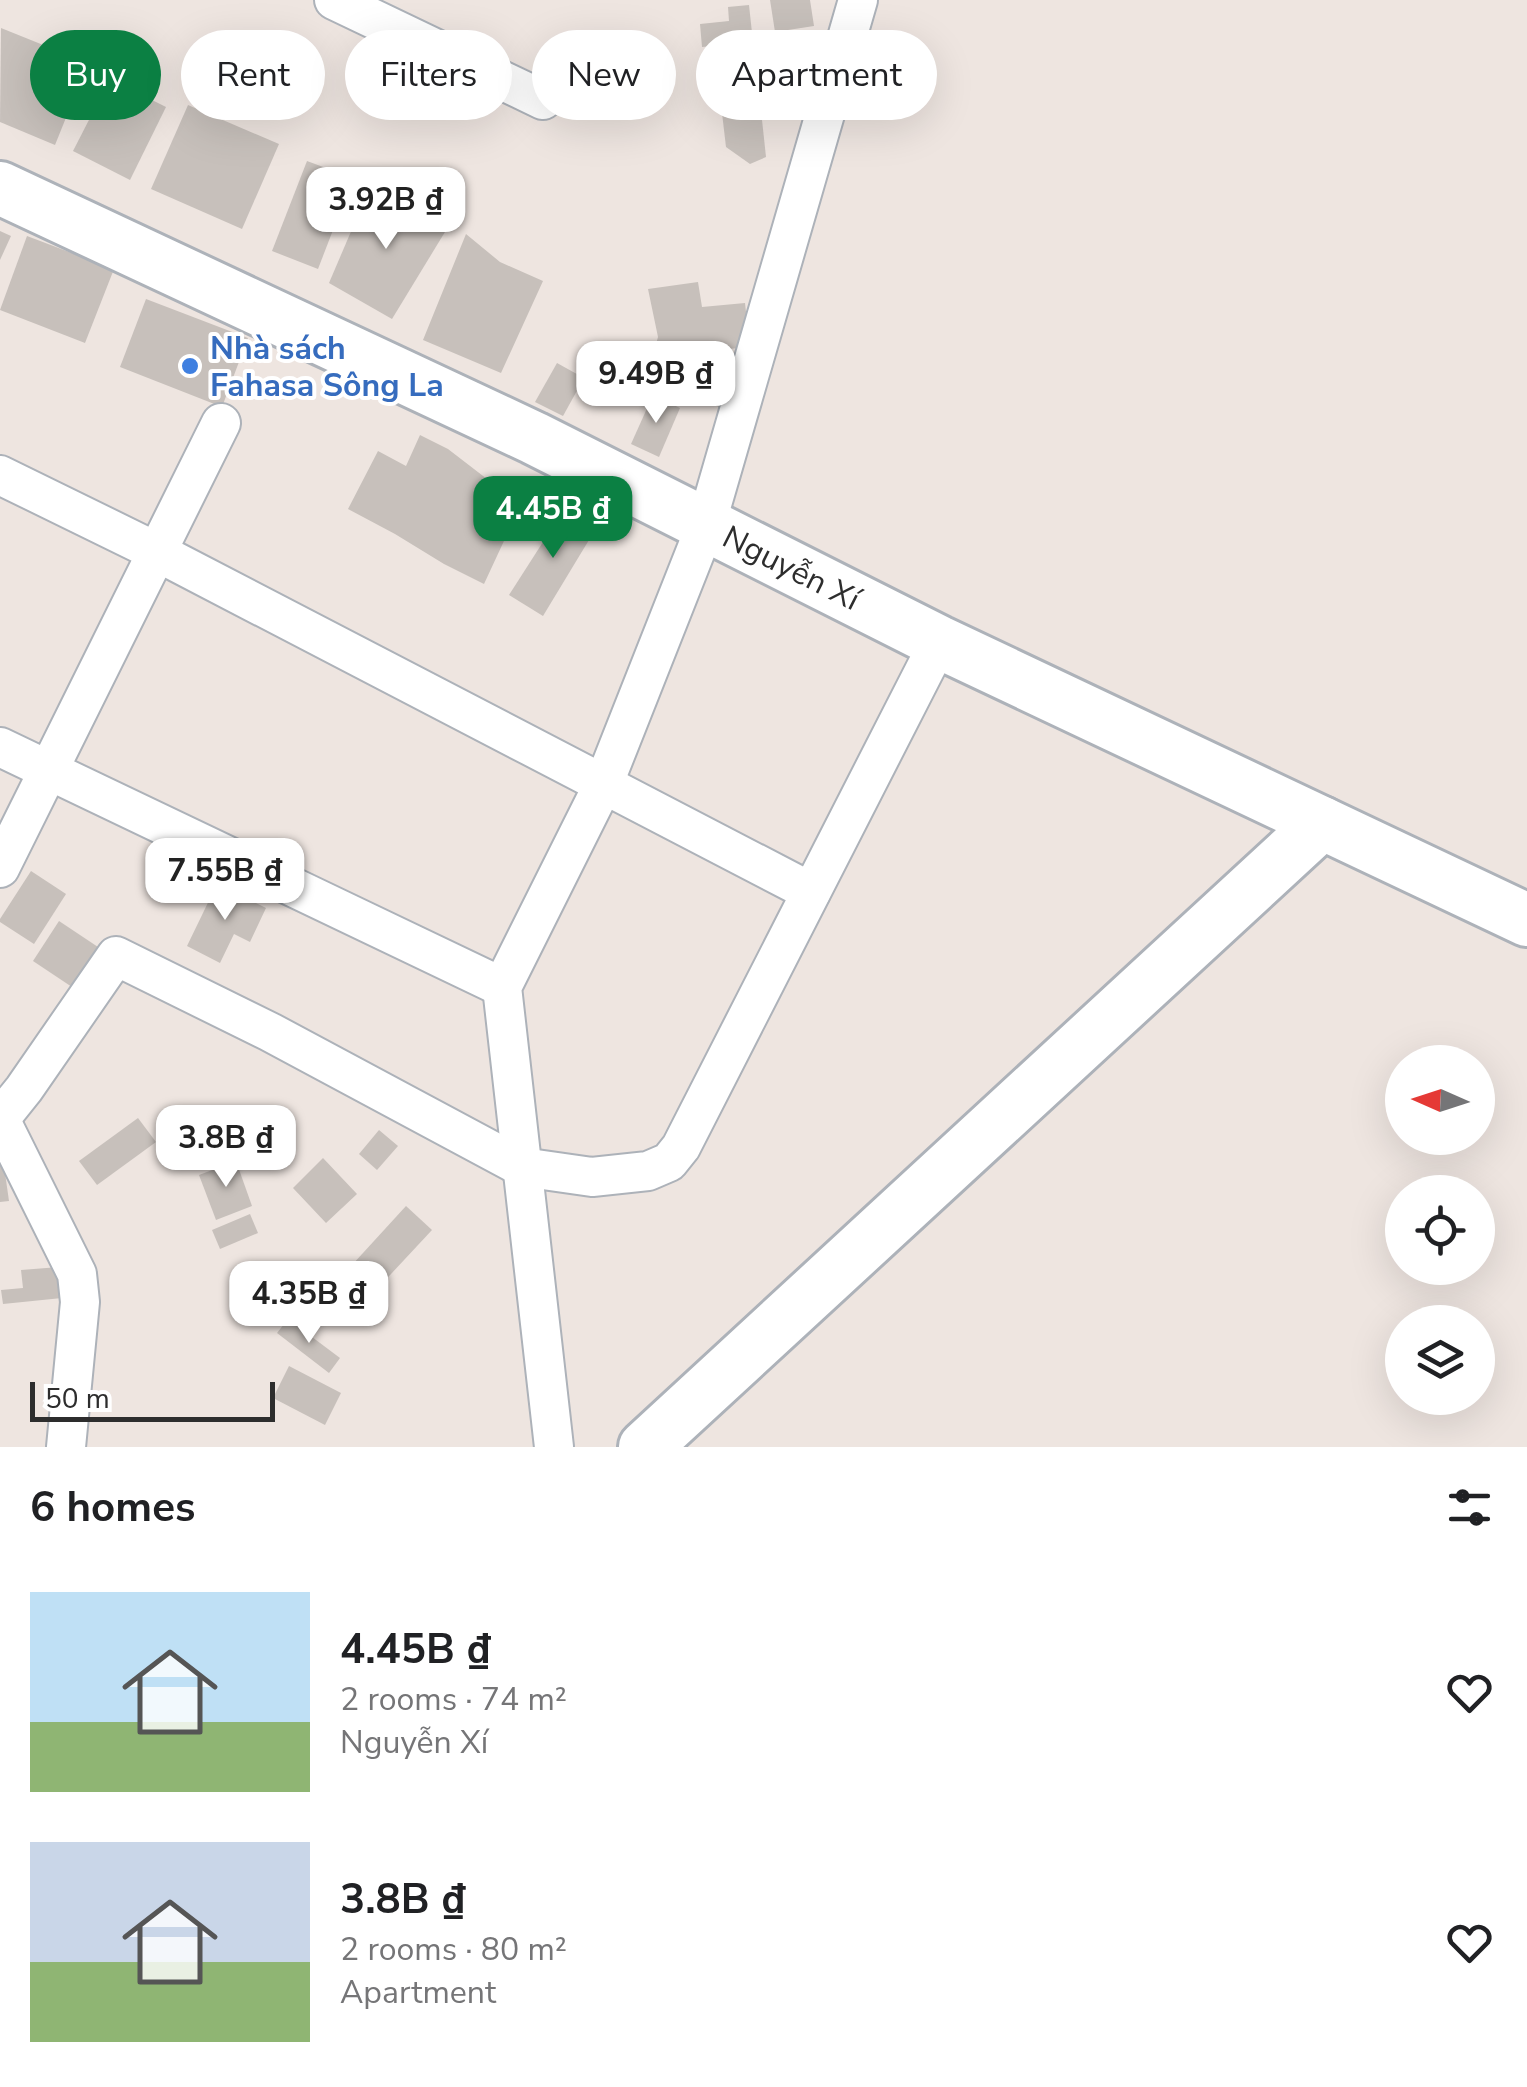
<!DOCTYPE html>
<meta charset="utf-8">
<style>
body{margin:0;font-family:"Nunito Sans",sans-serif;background:#f6f6f6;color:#202124;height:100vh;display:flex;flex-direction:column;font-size:38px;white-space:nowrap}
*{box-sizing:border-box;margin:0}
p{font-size:32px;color:#757577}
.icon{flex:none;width:55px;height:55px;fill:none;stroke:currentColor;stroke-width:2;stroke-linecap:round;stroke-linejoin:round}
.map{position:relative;height:1447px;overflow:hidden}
.panel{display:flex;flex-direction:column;background:#fff;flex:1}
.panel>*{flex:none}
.top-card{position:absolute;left:30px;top:30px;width:1000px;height:90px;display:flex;gap:20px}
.needle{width:65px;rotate:273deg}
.buttons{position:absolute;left:1385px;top:1045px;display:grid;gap:20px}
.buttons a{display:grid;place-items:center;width:110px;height:110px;border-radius:50%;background:#fff;box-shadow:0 10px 40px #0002;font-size:50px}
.scale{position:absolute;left:30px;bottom:25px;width:245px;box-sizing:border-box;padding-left:10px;border:5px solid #2d2d2d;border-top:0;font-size:28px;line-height:35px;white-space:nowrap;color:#2d2d2d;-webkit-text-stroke:8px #fff;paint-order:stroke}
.price{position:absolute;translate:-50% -85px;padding:0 22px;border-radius:20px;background:#fff;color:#222;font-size:32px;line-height:65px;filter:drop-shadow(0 2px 5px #0008)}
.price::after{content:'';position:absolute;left:50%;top:60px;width:30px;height:22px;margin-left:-15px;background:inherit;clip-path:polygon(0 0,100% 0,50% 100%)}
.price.current{background:#0b8043;color:#fff}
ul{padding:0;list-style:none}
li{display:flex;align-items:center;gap:30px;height:250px;padding:0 30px}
li span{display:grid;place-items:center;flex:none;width:280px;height:200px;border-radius:0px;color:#555}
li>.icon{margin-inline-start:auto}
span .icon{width:120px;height:120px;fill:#fffc;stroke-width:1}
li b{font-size:42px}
h2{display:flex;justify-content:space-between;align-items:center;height:120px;padding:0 30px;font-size:42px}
.chip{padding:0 35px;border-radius:45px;background:#fff;box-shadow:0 10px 40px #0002;font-size:35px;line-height:90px}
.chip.current{background:#0b8043;color:#fff}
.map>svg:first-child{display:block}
</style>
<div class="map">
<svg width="1527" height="1447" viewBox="0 0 1527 1447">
<rect width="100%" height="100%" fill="#eee5e0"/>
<!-- building -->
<g fill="#c7c0bb">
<polygon points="770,0 810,0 814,26 775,32"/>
<polygon points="749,5 753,42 702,47 700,24 729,21 728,7"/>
<polygon points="1,28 88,63 55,145 0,122"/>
<polygon points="110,79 166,107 130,180 73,151"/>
<polygon points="759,92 766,157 750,164 726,147 720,96"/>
<polygon points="188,105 279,144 242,229 151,189"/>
<polygon points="307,161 353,178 318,269 272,251"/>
<polygon points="370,187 410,203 448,227 392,319 329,283"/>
<polygon points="0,231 11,236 0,260"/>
<polygon points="466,234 500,262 543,281 501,373 423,340"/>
<polygon points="27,236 114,269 85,343 0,310"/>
<polygon points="698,282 702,307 745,303 750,347 707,351 733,358 720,407 644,386 658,337 648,289"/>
<polygon points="146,299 248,338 222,407 120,367"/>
<polygon points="557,363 584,378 563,416 535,402"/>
<polygon points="653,395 680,408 659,457 631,444"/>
<polygon points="420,435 448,449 487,479 524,498 484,584 444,564 395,534 348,509 378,451 406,466"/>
<polygon points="568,503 595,530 543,616 509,595"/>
<polygon points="31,871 66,894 34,944 0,922 0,919"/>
<polygon points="217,884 266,908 250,942 234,934 220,963 187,946"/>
<polygon points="59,921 101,949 75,989 33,961"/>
<polygon points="138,1118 156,1142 97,1185 79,1161"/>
<polygon points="379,1130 398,1146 377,1170 359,1154"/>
<polygon points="0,1152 2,1152 9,1201 0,1202"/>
<polygon points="323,1158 357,1194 326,1223 293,1188"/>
<polygon points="236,1161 252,1206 216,1220 199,1175"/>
<polygon points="406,1206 432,1230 377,1289 352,1265"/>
<polygon points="250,1214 258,1233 220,1249 212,1230"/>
<polygon points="59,1267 62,1298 3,1304 1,1290 23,1288 21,1270"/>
<polygon points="288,1319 340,1358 329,1373 277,1333"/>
<polygon points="289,1366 341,1393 325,1425 273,1398"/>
</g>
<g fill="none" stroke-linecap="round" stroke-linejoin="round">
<defs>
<g id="street">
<polyline points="334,0 543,100"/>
<polyline points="0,475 157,552 811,892"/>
<polyline points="0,747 502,987"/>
<polyline points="0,868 221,423"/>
<polyline points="0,1119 24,1089 116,956 270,1032 522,1167 592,1177 648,1171 669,1162 681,1147 939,642"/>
<polyline points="0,1119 77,1274 80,1302 66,1447"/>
<polyline points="554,1447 502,987 604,783 706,525 858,0"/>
</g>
<g id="secondary">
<path id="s1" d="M0,188L534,438L939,642L1527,920"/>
<polyline points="645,1447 1322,823"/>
</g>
</defs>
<!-- street casing -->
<use href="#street" stroke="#adb2b9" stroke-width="42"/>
<!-- secondary casing -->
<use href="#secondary" stroke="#adb2b9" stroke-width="58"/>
<!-- street -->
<use href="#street" stroke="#fff" stroke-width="38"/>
<!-- secondary -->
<use href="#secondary" stroke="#fff" stroke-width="52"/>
</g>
<!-- markers -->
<circle fill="#3f7fe0" stroke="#fff" stroke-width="4" cx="190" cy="366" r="10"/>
<g text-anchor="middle" stroke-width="8" stroke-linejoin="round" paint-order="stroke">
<!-- shop labels -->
<g font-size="32" font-weight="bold" fill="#366cbe" stroke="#fff" text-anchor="start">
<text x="210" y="359">Nhà sách<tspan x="210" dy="37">Fahasa Sông La</tspan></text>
</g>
<!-- street labels -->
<g font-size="32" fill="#2d2d2d" stroke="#fff">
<text dy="11" stroke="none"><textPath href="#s1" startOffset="878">Nguyễn Xí</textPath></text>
</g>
</g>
</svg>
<div class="buttons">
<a><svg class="needle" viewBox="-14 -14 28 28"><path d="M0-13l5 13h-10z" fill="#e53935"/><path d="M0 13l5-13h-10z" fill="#757577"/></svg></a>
<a><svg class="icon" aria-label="locate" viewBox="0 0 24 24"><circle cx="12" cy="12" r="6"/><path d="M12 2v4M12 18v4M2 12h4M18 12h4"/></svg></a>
<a><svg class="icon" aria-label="layers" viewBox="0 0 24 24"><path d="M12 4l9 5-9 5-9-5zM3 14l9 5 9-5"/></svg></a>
</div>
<div class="scale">50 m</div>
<b class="price" style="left:386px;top:252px">3.92B ₫</b>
<b class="price" style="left:656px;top:426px">9.49B ₫</b>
<b class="price current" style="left:553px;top:561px">4.45B ₫</b>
<b class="price" style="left:225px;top:923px">7.55B ₫</b>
<b class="price" style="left:226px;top:1190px">3.8B ₫</b>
<b class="price" style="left:309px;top:1346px">4.35B ₫</b>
<div class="top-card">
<a class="chip current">Buy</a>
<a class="chip">Rent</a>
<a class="chip">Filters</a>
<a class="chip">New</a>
<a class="chip">Apartment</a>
</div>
</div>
<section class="panel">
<h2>6 homes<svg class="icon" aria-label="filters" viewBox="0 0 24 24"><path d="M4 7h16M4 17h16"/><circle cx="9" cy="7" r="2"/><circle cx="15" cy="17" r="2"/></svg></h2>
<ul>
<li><span style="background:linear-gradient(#bfe0f5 65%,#8fb573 0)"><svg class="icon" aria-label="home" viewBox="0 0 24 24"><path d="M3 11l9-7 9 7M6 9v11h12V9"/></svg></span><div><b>4.45B ₫</b><p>2 rooms · 74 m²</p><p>Nguyễn Xí</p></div><svg class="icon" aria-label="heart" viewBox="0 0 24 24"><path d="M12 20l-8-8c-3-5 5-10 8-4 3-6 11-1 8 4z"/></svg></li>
<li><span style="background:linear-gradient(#c9d6e8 60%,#8fb573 0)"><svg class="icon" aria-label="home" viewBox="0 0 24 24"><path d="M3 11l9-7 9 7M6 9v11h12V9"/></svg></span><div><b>3.8B ₫</b><p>2 rooms · 80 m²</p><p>Apartment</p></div><svg class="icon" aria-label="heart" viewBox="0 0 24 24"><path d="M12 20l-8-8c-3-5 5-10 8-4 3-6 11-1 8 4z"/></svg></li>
</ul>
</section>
